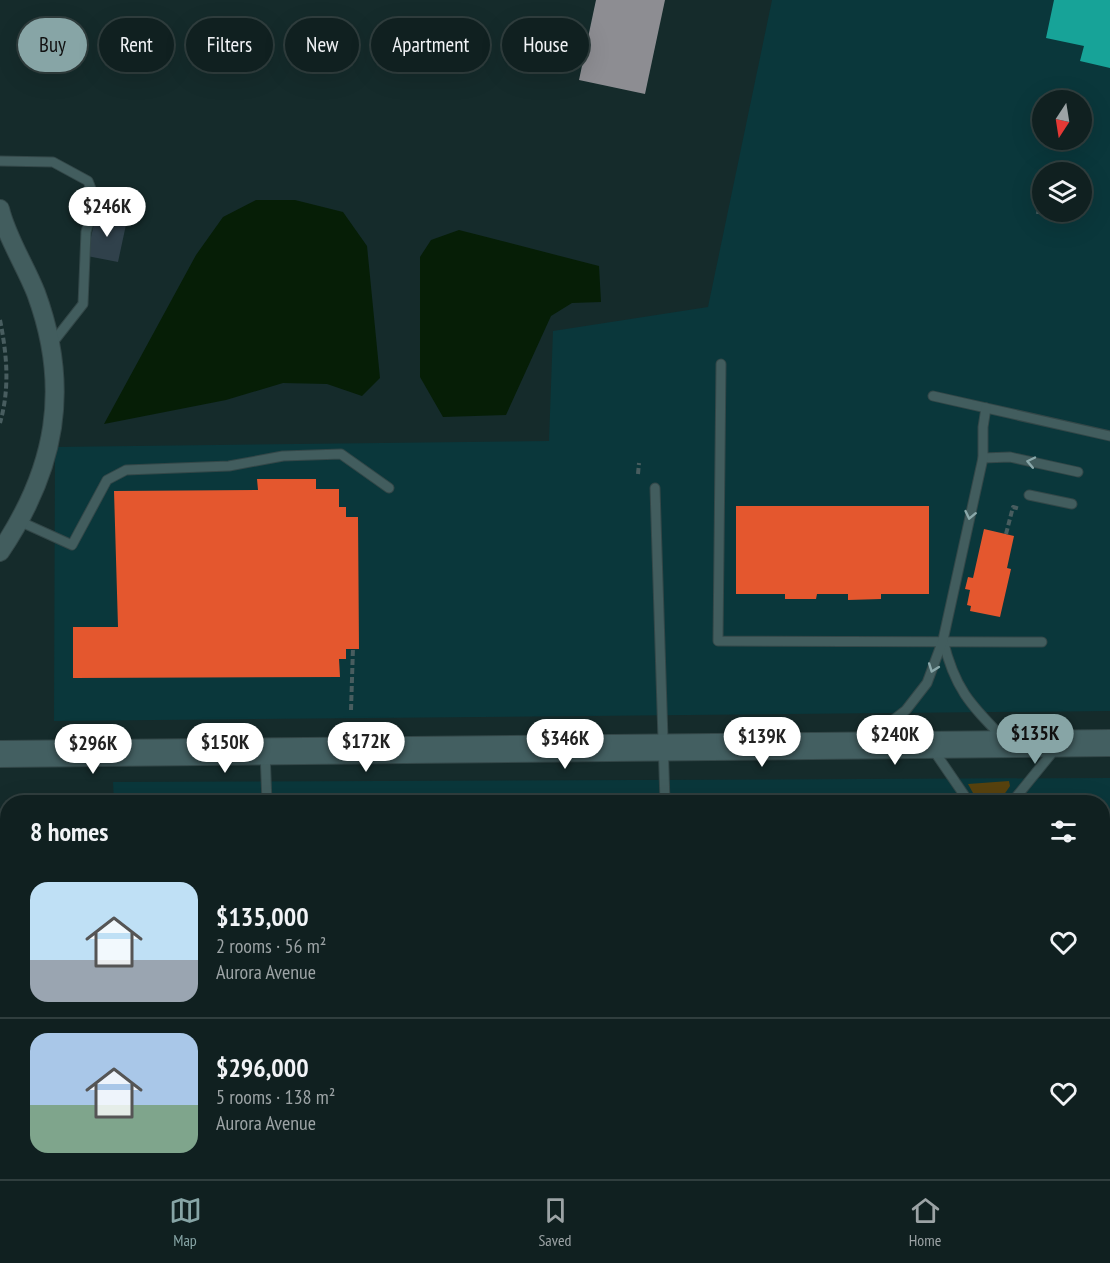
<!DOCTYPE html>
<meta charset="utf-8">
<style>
body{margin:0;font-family:"PT Sans Narrow",sans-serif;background:#192829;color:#f1f3f6;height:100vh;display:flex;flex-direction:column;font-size:22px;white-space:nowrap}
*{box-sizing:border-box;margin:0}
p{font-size:20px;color:#9ca3a5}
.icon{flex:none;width:33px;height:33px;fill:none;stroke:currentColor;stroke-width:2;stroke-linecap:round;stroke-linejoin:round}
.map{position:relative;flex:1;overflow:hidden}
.details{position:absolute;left:0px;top:795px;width:1110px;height:384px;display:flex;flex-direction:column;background:#102020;border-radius:24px 24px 0 0;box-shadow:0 6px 24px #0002,0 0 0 2px #303e3e}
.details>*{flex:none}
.hud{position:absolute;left:18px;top:18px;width:600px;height:54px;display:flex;gap:12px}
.needle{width:39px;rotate:192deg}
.controls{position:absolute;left:1032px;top:90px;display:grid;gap:12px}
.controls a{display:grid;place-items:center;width:60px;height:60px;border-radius:50%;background:#102020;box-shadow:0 6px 24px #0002,0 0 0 2px #303e3e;font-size:30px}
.price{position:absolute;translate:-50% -51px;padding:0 14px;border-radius:21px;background:#fff;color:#222;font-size:20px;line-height:39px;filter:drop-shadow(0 2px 3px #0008)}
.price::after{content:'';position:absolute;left:50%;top:36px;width:18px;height:14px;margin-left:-9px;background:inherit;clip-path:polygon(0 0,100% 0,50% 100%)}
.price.selected{background:#87a5a6;color:#111}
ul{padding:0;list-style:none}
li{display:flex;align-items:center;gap:18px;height:150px;padding:0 30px}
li+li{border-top:2px solid #303e3e}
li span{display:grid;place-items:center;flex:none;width:168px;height:120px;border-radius:18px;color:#555}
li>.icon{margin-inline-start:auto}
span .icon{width:72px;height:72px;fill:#fffc;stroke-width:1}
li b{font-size:26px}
h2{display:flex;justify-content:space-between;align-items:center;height:72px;padding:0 30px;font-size:26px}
.chip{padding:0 21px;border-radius:27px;background:#102020;box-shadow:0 6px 24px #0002,0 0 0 2px #303e3e;font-size:21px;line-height:54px}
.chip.selected{background:#87a5a6;color:#111}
.tabs{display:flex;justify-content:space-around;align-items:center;height:84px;border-top:2px solid #303e3e;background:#102020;font-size:16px;color:#9ca3a5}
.tabs a{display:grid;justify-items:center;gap:3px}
.tabs .selected{color:#87a5a6}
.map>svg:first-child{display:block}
</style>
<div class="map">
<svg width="1110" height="1179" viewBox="0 0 1110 1179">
<rect width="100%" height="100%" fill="#152b2b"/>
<!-- built -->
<g fill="#0a373b" fill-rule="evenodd">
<path d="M772,0H1110V711L54,721L55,447L549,441L553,331L708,307ZM1042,100H1082V140H1042ZM1042,172H1082V212H1042Z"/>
<polygon points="1110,778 1110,1179 126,1179 126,1172 1102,1172 1102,802 114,802 113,782"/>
</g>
<!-- green -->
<polygon fill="#57420e" points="1009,781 1010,786 999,802 978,802 968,784"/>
<!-- water -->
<g fill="#061e06">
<polygon points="256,200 295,200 343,212 367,246 380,378 362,396 327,384 283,383 226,400 104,424 196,255 223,217"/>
<polygon points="459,230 599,266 601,302 572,303 551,316 506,415 443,417 420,377 420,257 431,240"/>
</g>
<!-- homes -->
<rect fill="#f2c14e" x="0" y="995" width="8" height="27"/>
<!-- shops -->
<g fill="#e4572e">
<polygon points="257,479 316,479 316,489 339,489 339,507 346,507 346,517 358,517 359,649 346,649 346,659 339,659 340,677 73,678 73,627 118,627 114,491 258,490"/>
<polygon points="736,506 929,506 929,594 881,594 881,599 848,600 848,594 817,594 816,599 785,599 785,594 736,594"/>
<polygon points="984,529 1014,536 1007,568 1011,569 1000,617 970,611 971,606 967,605 970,590 965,589 968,577 973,578"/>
<polygon points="289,1172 507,1172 506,1179 305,1179 306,1177"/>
<polygon points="998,1172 1078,1172 1077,1179 996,1179"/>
</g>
<!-- public -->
<polygon fill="#17a398" points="1054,0 1110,0 1110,68 1080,61 1084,46 1046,38"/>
<!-- industry -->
<polygon fill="#8d8d92" points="596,0 665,0 645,94 579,80"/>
<!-- building -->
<polygon fill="#30414b" points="96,214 127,220 118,262 87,256"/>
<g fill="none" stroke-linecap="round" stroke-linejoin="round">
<defs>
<g id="service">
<polyline points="0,161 53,162 88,181 95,199 86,232 83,304 50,346"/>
<polyline points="721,364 718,641 1042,642"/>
<polyline points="933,396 1110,436"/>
<polyline points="983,458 1010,457 1078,472"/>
<polyline points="655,488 665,802"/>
<polyline points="1029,495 1072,504"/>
<polyline points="19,521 72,545 107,480 126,470 229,466 283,456 341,454 389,488"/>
<path d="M943,640C955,690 971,705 1005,740"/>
<polyline points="869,739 906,710 927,683 943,640 983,458 983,427 986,408"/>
<polyline points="932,748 969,802"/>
<polyline points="265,752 267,802"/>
<polyline points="1012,802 1056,748"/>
<polyline points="1110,893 1105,914 1110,922"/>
<polyline points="1102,1065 1110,1034"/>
<polyline points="1102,1110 1110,1111"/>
<polyline points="1102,1140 1110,1140"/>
<polyline points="708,1179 709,1172"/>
</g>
<path id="minor" d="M0,209C7,238 25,265 36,293C71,388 56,469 0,552"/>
<polyline id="secondary" points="0,754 1110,743"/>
</defs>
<!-- service casing -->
<use href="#service" stroke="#334748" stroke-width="11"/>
<!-- minor casing -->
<use href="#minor" stroke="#334748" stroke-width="20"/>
<!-- secondary casing -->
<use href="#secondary" stroke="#334748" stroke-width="28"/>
<!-- path -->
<g stroke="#485d5f" stroke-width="4" stroke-dasharray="6 3" stroke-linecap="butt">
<polyline points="1038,214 1040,203"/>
<path d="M0,320C7,355 10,388 0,423"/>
<polyline points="638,474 639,463"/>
<polyline points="1006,534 1013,507 1020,509"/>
<polyline points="351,710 353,648"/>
</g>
<!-- service -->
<use href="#service" stroke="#425d5e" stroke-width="9"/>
<!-- minor -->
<use href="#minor" stroke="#425d5e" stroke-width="18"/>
<!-- secondary -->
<use href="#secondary" stroke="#435f61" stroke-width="26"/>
</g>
<!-- one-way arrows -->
<defs><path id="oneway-chevron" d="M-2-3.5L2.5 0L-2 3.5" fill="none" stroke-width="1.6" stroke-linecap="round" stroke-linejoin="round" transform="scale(1.5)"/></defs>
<g stroke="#8aa8aa">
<use href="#oneway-chevron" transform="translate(1031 462) rotate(-168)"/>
<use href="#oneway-chevron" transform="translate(970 515) rotate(102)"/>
<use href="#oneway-chevron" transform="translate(933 668) rotate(110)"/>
</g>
</svg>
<div class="controls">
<a><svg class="needle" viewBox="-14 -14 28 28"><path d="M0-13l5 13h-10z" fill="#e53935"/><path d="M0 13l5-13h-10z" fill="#9ca3a5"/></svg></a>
<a><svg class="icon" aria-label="layers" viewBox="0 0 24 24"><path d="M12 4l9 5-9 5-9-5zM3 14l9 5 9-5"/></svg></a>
</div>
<b class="price" style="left:107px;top:238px">$246K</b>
<b class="price selected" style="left:1035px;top:765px">$135K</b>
<b class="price" style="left:895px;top:766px">$240K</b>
<b class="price" style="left:762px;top:768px">$139K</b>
<b class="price" style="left:565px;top:770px">$346K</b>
<b class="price" style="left:366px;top:773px">$172K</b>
<b class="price" style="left:225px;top:774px">$150K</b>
<b class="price" style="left:93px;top:775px">$296K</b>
<div class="hud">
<a class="chip selected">Buy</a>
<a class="chip">Rent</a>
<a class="chip">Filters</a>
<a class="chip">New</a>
<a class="chip">Apartment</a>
<a class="chip">House</a>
</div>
<section class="details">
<h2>8 homes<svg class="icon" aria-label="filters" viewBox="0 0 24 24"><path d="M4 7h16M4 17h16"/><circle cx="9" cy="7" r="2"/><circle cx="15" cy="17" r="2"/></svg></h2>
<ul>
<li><span style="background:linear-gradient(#bfe0f5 65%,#9aa5b1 0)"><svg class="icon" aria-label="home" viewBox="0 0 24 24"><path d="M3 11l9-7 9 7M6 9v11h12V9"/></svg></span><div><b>$135,000</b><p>2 rooms · 56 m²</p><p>Aurora Avenue</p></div><svg class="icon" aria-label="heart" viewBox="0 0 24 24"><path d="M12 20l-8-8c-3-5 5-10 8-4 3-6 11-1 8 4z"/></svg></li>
<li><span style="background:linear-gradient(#a9c7e8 60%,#7fa58c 0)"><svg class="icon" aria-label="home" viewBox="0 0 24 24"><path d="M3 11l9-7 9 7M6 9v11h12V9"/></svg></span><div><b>$296,000</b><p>5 rooms · 138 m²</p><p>Aurora Avenue</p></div><svg class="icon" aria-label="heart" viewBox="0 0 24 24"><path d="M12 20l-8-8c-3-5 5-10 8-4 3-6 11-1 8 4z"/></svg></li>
</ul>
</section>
</div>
<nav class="tabs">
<a class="selected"><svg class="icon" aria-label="map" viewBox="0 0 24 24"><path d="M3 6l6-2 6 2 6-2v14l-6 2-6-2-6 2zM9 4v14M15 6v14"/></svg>Map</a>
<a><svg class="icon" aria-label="saved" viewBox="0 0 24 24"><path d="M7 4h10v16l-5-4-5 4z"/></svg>Saved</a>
<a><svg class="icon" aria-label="home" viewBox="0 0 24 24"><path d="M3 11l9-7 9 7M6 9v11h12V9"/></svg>Home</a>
</nav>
